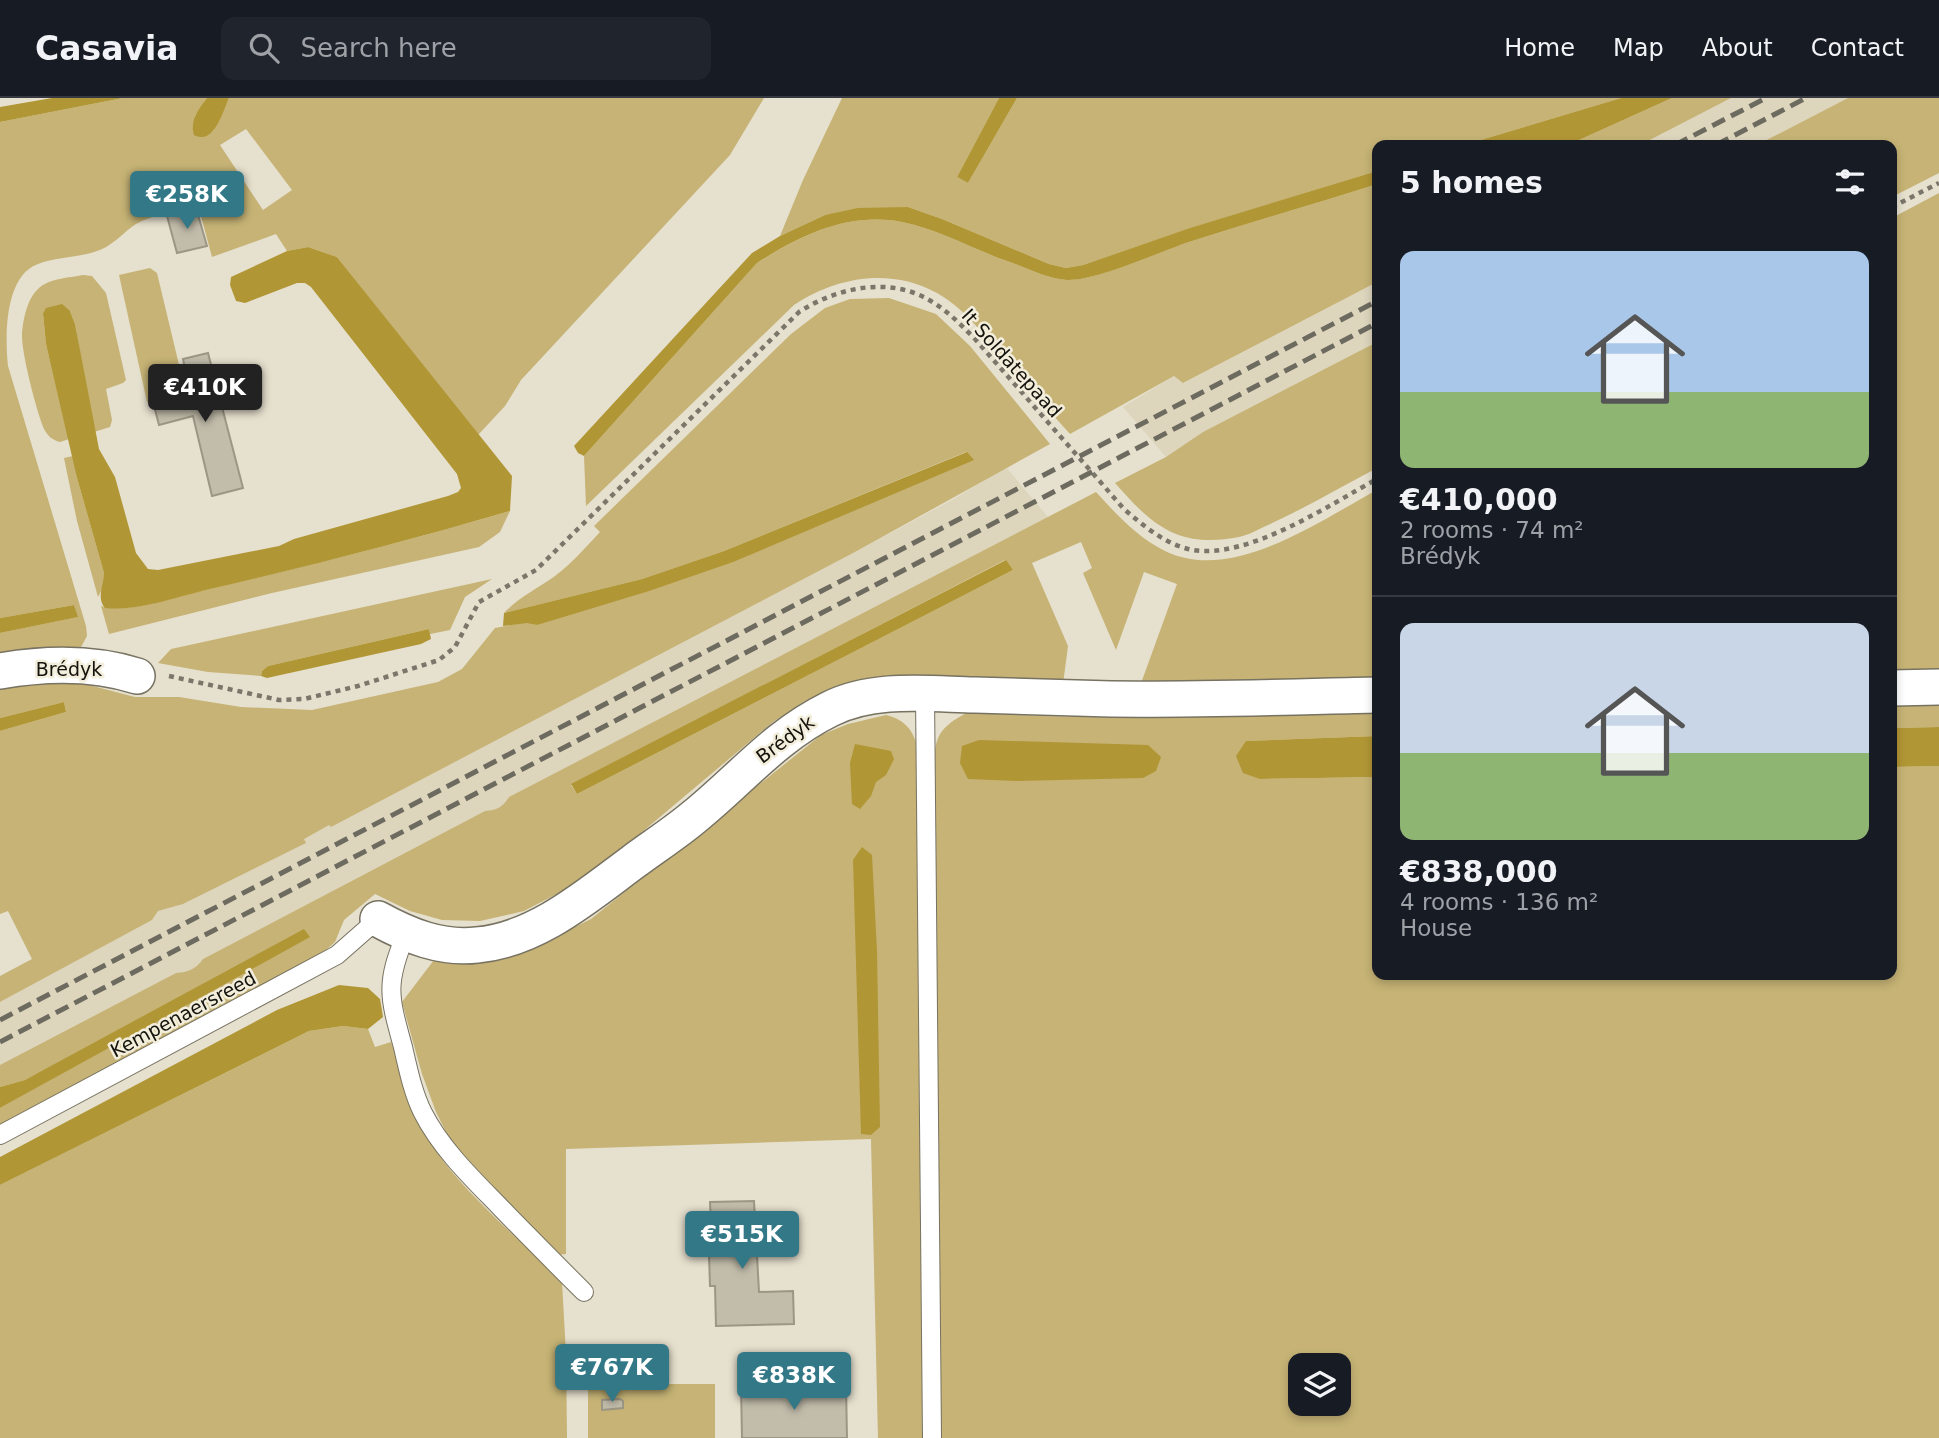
<!DOCTYPE html>
<meta charset="utf-8">
<style>
body{margin:0;font-family:"DejaVu Sans",sans-serif;background:#20242c;color:#f1f3f6;height:100vh;display:flex;flex-direction:column;font-size:26px;white-space:nowrap}
*{box-sizing:border-box;margin:0}
p{font-size:23px;color:#9ea1a6}
.icon{flex:none;width:38px;height:38px;fill:none;stroke:currentColor;stroke-width:2;stroke-linecap:round;stroke-linejoin:round}
.map{position:relative;flex:1;overflow:hidden}
.drawer{position:absolute;left:1372px;top:42px;width:525px;height:840px;display:flex;flex-direction:column;background:#171b24;border-radius:14px;box-shadow:0 4px 10px #0003}
.drawer>*{flex:none}
.fabs{position:absolute;left:1288px;top:1255px;display:grid;gap:14px}
.fabs a{display:grid;place-items:center;width:63px;height:63px;border-radius:14px;background:#171b24;box-shadow:0 4px 10px #0003;font-size:35px}
.price{position:absolute;translate:-50% -60px;padding:0 16px;border-radius:7px;background:#327886;color:#fff;font-size:23px;line-height:46px;filter:drop-shadow(0 2px 4px #0008)}
.price::after{content:'';position:absolute;left:50%;top:42px;width:21px;height:16px;margin-left:-10px;background:inherit;clip-path:polygon(0 0,100% 0,50% 100%)}
.price.selected{background:#222;color:#fff}
ul{padding:0;list-style:none}
li{display:grid;align-content:center;gap:14px;height:371px;padding:0 28px}
li+li{border-top:2px solid #363941}
li span{display:grid;place-items:center;height:217px;border-radius:14px;color:#555}
li>.icon{margin-inline-start:auto}
span .icon{width:126px;height:126px;fill:#fffc;stroke-width:1}
li b{font-size:30px}
h2{display:flex;justify-content:space-between;align-items:center;height:84px;padding:0 28px;font-size:30px}
header{display:flex;align-items:center;gap:42px;box-sizing:border-box;height:98px;padding:0 35px;background:#171b24;border-bottom:2px solid #363941}
header strong{font-size:33px}
nav{display:flex;gap:38px;margin-inline-start:auto;font-size:24px}
.search{width:490px;height:63px;background:#20242c;display:flex;align-items:center;gap:18px;box-sizing:border-box;padding:0 24px;border-radius:14px;color:#9ea1a6;font-size:26px}
.map>svg:first-child{display:block}
</style>
<header>
<strong>Casavia</strong>
<div class="search"><svg class="icon" aria-label="search" viewBox="0 0 24 24"><circle cx="10" cy="10" r="6"/><path d="M15 15l6 6"/></svg>Search here</div>
<nav><a>Home</a><a>Map</a><a>About</a><a>Contact</a></nav>
</header>
<div class="map">
<svg width="1939" height="1340" viewBox="0 0 1939 1340">
<rect width="100%" height="100%" fill="#e6e0ce"/>
<!-- built -->
<g fill="#ddd5bc">
<polygon points="1731,0 1848,0 1757,47 1640,47"/>
<polygon points="1377,184 1377,244 1203,334 1166,359 1123,309 1174,278 1184,285"/>
<polygon points="1006,369 1048,419 509,699 504,708 497,712 485,713 203,861 198,868 188,874 176,875 0,967 0,904 152,822 158,813 183,806 302,747 299,740 328,724 331,729 855,454 952,402"/>
</g>
<!-- green -->
<g fill="#c6b375" fill-rule="evenodd">
<path d="M123,0H207L195,18L213,33L229,0H764L730,57L521,282L505,308L478,337L337,159L308,149L287,153L276,136L212,159L198,107C178,113 154,116 136,126C125,133 117,143 106,149C86,160 59,158 38,166C4,178 5,240 8,268L86,528L87,538L80,551L0,560V535L77,519L74,507L0,520V24ZM246,31L292,92L263,112L220,47Z"/>
<polygon points="842,0 999,0 957,79 968,85 1017,0 1621,0 1464,47 1377,47 1377,73 1191,130 1083,167 1066,170 1049,166 942,121 908,109 825,117 780,138 803,82"/>
<polygon points="1672,0 1731,0 1640,47 1568,47"/>
<polygon points="1848,0 1939,0 1939,75 1892,99 1892,47 1757,47"/>
<path d="M1377,86V184L1183,285L1174,278L1070,336C1049,313 1029,290 1010,267C988,242 966,211 937,195C890,169 836,179 794,207L586,408L584,358L757,165C802,137 847,114 902,124C938,131 972,151 1007,163C1025,169 1047,181 1067,182C1095,183 1159,154 1189,144C1251,124 1315,106 1377,86Z"/>
<polygon points="1939,95 1939,573 1892,574 1892,120"/>
<polygon points="150,170 157,175 186,296 147,304 119,177"/>
<path d="M83,177L92,178L106,195L126,282L123,285L106,291L112,322L110,329L94,334L75,226L70,213L43,217L46,246L69,341L60,344C52,342 48,338 44,331C37,315 21,254 22,236C23,222 27,201 38,191C49,180 69,180 83,177Z"/>
<path d="M889,200L936,216L970,248L1050,346L855,454L331,729L329,727L304,741L306,745L183,806L158,813L152,822L0,904V878L32,861L8,813L0,816V633L66,614L64,604L0,620V589L60,584L89,587L135,599H179L241,609L312,612L438,584L462,571L495,530L527,524L537,527L973,362L966,354L724,453L642,481L504,515C519,499 537,491 555,478C571,466 586,449 600,434L594,428L791,236L825,210L850,201Z"/>
<path d="M1377,244V370C1341,389 1305,410 1268,427C1259,431 1249,437 1239,439C1218,443 1196,444 1176,436C1151,426 1132,404 1115,385L1166,359L1203,334Z"/>
<polygon points="73,358 77,380 104,475 104,487 98,499 77,423 64,360"/>
<path d="M1377,392V583L1140,588L1177,486L1144,474L1116,552L1083,475L1092,470L1081,444L1032,465L1068,548L1063,586L834,590L805,603L773,624L623,750L574,787L524,813L480,823L442,822L410,813L375,796L344,822L335,844L319,858L0,1027V1010L309,838L25,982L0,989V967L176,875C188,874 195,872 203,861L485,713C497,712 502,710 509,699L1096,394C1117,417 1137,439 1165,453C1232,486 1319,423 1377,392ZM1005,462L1013,472L577,696L571,687Z"/>
<path d="M510,413L500,434L479,449L272,495L109,536L101,508C125,517 178,498 205,492C307,468 409,443 510,413Z"/>
<polygon points="492,481 465,499 450,532 430,536 429,531 268,568 262,573 261,578 208,574 158,565 171,551"/>
<polygon points="1939,606 1939,629 1892,630 1892,607"/>
<path d="M968,614C1104,625 1241,616 1377,615V638L1246,643L1260,681L1377,679V877H1892V669L1939,668V1340H940L933,679C935,642 934,632 968,614ZM1300,1267H1339V1306H1300Z"/>
<path d="M886,617C903,621 912,630 917,647L923,1340H878L871,1041L566,1051V1156L557,1157L450,1042L436,1014L422,976L402,904L434,862H482L539,847L591,821L821,637L848,626Z"/>
<path d="M343,928L368,931L375,949L391,944C404,980 414,1021 436,1053C467,1098 522,1143 562,1184L566,1256L567,1340H0V1087L309,933Z"/>
<rect x="588" y="1286" width="127" height="54"/>
</g>
<!-- water -->
<g fill="#b19635">
<polygon points="52,0 123,0 0,24 0,9"/>
<path d="M207,0H229C223,13 214,48 194,37C190,22 198,12 207,0Z"/>
<polygon points="999,0 1017,0 968,85 957,79"/>
<polygon points="1621,0 1672,0 1568,47 1464,47"/>
<path d="M1377,73V86C1315,106 1251,124 1189,144C1159,154 1096,183 1067,182C1047,181 1025,169 1007,163C972,151 938,131 902,124C848,114 801,137 757,165L584,358L578,355L574,348L752,155L780,138L825,117L858,110L908,109L942,121L1049,166L1066,170L1083,167L1190,130Z"/>
<path d="M308,149L337,159L512,378L510,413C411,442 311,468 210,491C179,498 137,514 105,510C96,500 104,487 104,475L77,380L46,246L43,216L46,210L62,206L70,213L75,226L99,351L115,379L136,455L148,471L158,472L279,448L294,441L448,398L458,394L461,390L457,376L311,189L305,185H297L245,205L236,203L230,187L231,179L287,153Z"/>
<polygon points="967,354 974,362 733,464 649,493 537,527 527,525 503,528 504,515 642,481 724,453"/>
<polygon points="1006,462 1013,472 577,696 571,686"/>
<polygon points="74,507 78,519 0,535 0,520"/>
<polygon points="429,531 431,541 421,546 267,580 261,578 262,573 268,568"/>
<polygon points="64,604 66,614 0,633 0,620"/>
<polygon points="1939,629 1939,668 1892,669 1892,630"/>
<polygon points="1377,638 1377,679 1260,681 1243,675 1236,658 1246,643"/>
<polygon points="979,642 1148,647 1161,659 1156,673 1143,680 1017,683 968,681 960,665 962,648"/>
<polygon points="855,646 891,653 894,661 886,677 876,684 871,698 860,711 852,706 850,665"/>
<polygon points="862,749 872,757 877,853 880,1029 871,1037 861,1036 853,762"/>
<polygon points="304,831 310,839 0,1010 0,989 25,982"/>
<polygon points="339,887 368,890 380,901 383,919 368,931 343,928 309,933 0,1087 0,1059 277,912"/>
</g>
<!-- building -->
<g fill="#c2bdab" stroke="#9c9685" stroke-width="2">
<polygon points="196,110 207,148 177,155 167,118"/>
<polygon points="208,255 243,390 212,398 193,318 159,327 153,304 190,296 183,261"/>
<polygon points="754,1103 759,1194 793,1193 794,1226 716,1228 715,1188 710,1188 709,1157 714,1157 713,1128 708,1129 711,1127 710,1104"/>
<polygon points="846,1287 847,1340 742,1340 741,1288"/>
<polygon points="620,1301 623,1303 623,1310 602,1312 602,1302"/>
</g>
<g fill="none" stroke-linecap="round" stroke-linejoin="round">
<defs>
<g id="lane">
<polyline points="925,596 932,1340"/>
<path d="M406,836C385,886 389,898 403,949C408,971 413,995 423,1015C442,1052 473,1081 501,1110C528,1138 556,1166 584,1194"/>
<polyline points="0,1037 337,857 378,821"/>
</g>
<g id="street">
<path d="M0,573C46,565 93,564 137,578"/>
<polyline points="1892,590 1939,589"/>
<path d="M378,821C409,838 441,851 477,847C536,842 587,798 633,764C653,749 675,735 694,719C741,681 775,638 830,611C873,589 928,596 975,597C1020,598 1065,600 1111,601C1199,602 1288,599 1377,597"/>
</g>
</defs>
<!-- lane casing -->
<use href="#lane" stroke="#777261" stroke-width="20"/>
<!-- street casing -->
<use href="#street" stroke="#777261" stroke-width="38"/>
<!-- path -->
<g stroke="#7a766a" stroke-width="4.5" stroke-dasharray="5 5" stroke-linecap="butt">
<polyline points="1892,109 1939,85"/>
<path d="M169,578L279,602L304,601L358,588L439,562L455,549L479,504L536,472L799,214C838,189 892,177 934,205C950,215 962,228 975,241L1124,411C1145,429 1166,447 1193,452C1249,461 1329,407 1377,381"/>
</g>
<!-- lane -->
<use href="#lane" stroke="#fff" stroke-width="18"/>
<!-- street -->
<use href="#street" stroke="#fff" stroke-width="35"/>
<!-- rail -->
<g stroke="#6d6a5f" stroke-width="5" stroke-dasharray="14 7" stroke-linecap="butt">
<polyline points="1675,47 1766,0"/>
<polyline points="1716,47 1806,0"/>
<polyline points="0,922 1377,203"/>
<polyline points="0,944 1377,225"/>
</g>
</g>
<g text-anchor="middle" stroke-width="5" stroke-linejoin="round" paint-order="stroke">
<!-- street labels -->
<g font-size="19" fill="#14120c" stroke="#f3eedb">
<text transform="translate(1012 265) rotate(48)" y="7">It Soldatepaad</text>
<text x="69" y="578">Brédyk</text>
<text transform="translate(785 641) rotate(-36)" y="7">Brédyk</text>
<text transform="translate(183 916) rotate(-28)" y="7">Kempenaersreed</text>
</g>
</g>
</svg>
<div class="fabs">
<a><svg class="icon" aria-label="layers" viewBox="0 0 24 24"><path d="M12 4l9 5-9 5-9-5zM3 14l9 5 9-5"/></svg></a>
</div>
<b class="price" style="left:187px;top:133px">€258K</b>
<b class="price selected" style="left:205px;top:326px">€410K</b>
<b class="price" style="left:742px;top:1173px">€515K</b>
<b class="price" style="left:612px;top:1306px">€767K</b>
<b class="price" style="left:794px;top:1314px">€838K</b>
<section class="drawer">
<h2>5 homes<svg class="icon" aria-label="filters" viewBox="0 0 24 24"><path d="M4 7h16M4 17h16"/><circle cx="9" cy="7" r="2"/><circle cx="15" cy="17" r="2"/></svg></h2>
<ul>
<li><span style="background:linear-gradient(#a9c7e8 65%,#8fb573 0)"><svg class="icon" aria-label="home" viewBox="0 0 24 24"><path d="M3 11l9-7 9 7M6 9v11h12V9"/></svg></span><div><b>€410,000</b><p>2 rooms · 74 m²</p><p>Brédyk</p></div></li>
<li><span style="background:linear-gradient(#c9d6e8 60%,#8fb573 0)"><svg class="icon" aria-label="home" viewBox="0 0 24 24"><path d="M3 11l9-7 9 7M6 9v11h12V9"/></svg></span><div><b>€838,000</b><p>4 rooms · 136 m²</p><p>House</p></div></li>
</ul>
</section>
</div>
